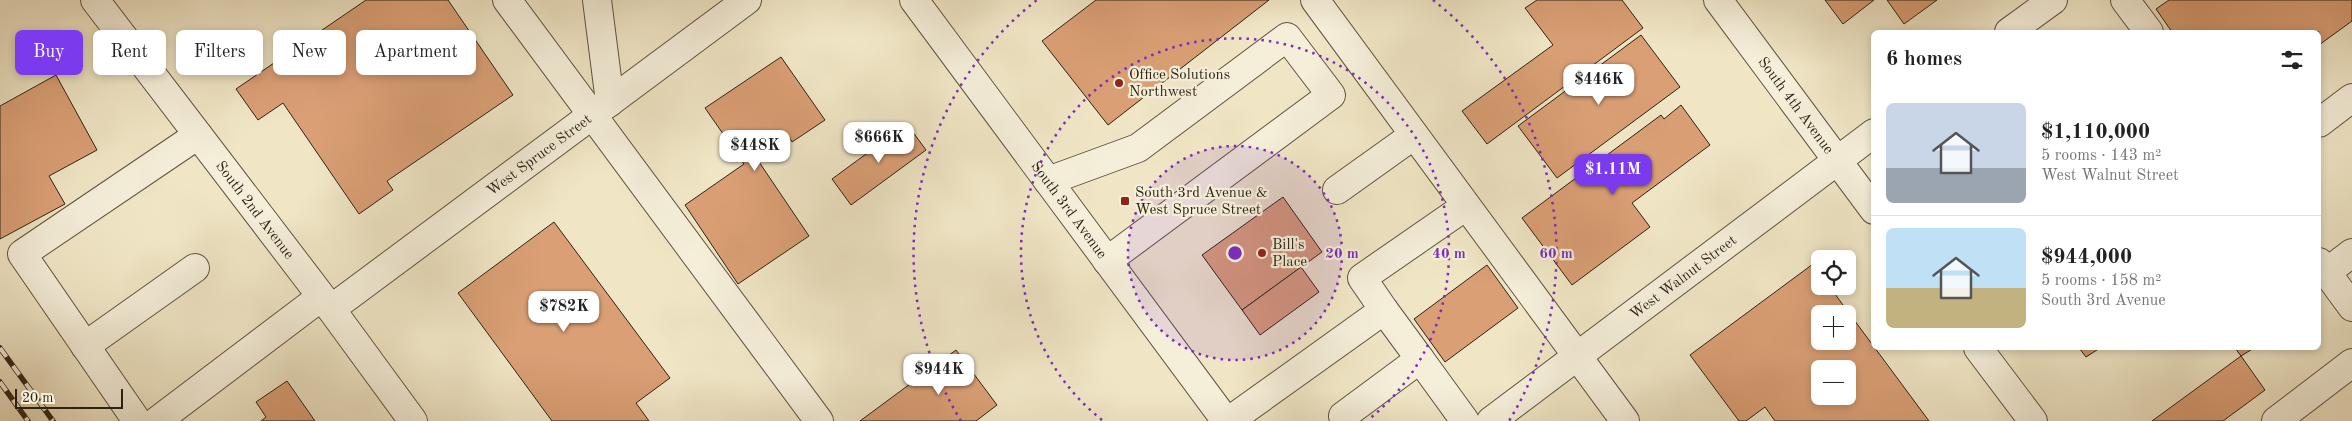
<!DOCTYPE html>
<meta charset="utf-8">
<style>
body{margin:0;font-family:"Old Standard TT",serif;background:#f2f2f2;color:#222;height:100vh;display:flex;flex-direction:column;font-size:19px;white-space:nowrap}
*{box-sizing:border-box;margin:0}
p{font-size:16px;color:#767676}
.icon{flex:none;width:28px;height:28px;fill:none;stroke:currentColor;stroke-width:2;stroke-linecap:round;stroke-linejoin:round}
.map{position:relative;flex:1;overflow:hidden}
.side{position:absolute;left:1871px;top:30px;width:450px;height:320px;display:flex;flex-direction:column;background:#fff;border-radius:8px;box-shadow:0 2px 8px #0003}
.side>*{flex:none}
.hud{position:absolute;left:15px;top:30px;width:475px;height:45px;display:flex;gap:10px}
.controls{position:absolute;left:1811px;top:250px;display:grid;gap:10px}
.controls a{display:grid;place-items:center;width:45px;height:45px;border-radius:8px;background:#fff;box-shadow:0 2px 8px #0003;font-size:25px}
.scale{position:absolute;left:15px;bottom:12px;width:108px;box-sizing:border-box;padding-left:5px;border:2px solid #2d2214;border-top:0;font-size:14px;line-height:18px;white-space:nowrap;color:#2d2214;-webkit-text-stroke:4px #f5efda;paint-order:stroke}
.price{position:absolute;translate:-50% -42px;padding:0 11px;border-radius:10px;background:#fff;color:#222;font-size:16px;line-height:32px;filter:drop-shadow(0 1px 2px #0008)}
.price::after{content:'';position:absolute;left:50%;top:30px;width:15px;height:11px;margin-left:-8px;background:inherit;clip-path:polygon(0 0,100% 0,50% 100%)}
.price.on{background:#7c3aed;color:#fff}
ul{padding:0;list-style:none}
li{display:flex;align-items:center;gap:15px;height:125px;padding:0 15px}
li+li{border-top:1px solid #e0e0e0}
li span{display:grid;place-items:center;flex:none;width:140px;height:100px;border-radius:8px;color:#555}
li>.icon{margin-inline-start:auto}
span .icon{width:60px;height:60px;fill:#fffc;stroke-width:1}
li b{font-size:21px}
h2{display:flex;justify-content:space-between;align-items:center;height:60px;padding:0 15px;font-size:21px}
.chip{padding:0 18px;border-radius:8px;background:#fff;box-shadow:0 2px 8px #0003;font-size:18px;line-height:45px}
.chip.on{background:#7c3aed;color:#fff}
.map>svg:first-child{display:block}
</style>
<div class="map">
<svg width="2352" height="421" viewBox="0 0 2352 421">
<rect width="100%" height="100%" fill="#f0e6c6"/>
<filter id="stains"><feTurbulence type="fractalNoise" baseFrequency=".004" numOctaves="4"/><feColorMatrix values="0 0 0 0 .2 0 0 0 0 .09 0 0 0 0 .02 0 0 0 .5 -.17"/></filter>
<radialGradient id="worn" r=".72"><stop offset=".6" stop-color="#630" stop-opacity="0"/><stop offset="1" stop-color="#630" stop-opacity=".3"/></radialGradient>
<!-- building -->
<g fill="#da9f75" stroke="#2d2214" fill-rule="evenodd">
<polygon points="366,0 448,0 513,95 387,181 393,190 359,214 283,103 258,120 236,89"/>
<polygon points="1096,0 1269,0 1108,125 1042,41"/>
<polygon points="1537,0 1622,0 1643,28 1487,144 1462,111 1553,45 1525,8"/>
<polygon points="1825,0 1874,0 1843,24"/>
<polygon points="1887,0 1937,0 1904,24"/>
<polygon points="2169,0 2352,0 2352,21 2319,45 2319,32 2172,32 2156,9"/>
<polygon points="1641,35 1680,87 1557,178 1518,126"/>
<polygon points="781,57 825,120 792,142 787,134 755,156 809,236 738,284 685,205 744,164 705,108"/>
<polygon points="56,75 97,150 49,176 65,204 0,239 0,106"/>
<polygon points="1681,105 1710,145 1632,203 1650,227 1572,285 1522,218 1661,115 1664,119"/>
<polygon points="907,124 926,150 851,205 832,179"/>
<polygon points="1283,197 1322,252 1242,310 1202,255"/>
<polygon points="554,222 670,378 636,403 649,421 552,421 458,293"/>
<path d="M1813,264L1820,274V286H1829L1929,421H1775L1765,407L1746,421H1739L1690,355ZM1820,314H1848V341H1820ZM1820,369H1848V396H1820Z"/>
<polygon points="1487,265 1518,308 1445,362 1414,319"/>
<polygon points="1301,267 1319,292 1260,335 1242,310"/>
<polygon points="2079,348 2100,348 2086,357"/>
<polygon points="2235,348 2254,348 2241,356"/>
<polygon points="956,350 997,405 976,421 860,421"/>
<polygon points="2241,356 2265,390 2223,421 2152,421"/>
<polygon points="287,381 315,421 261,421 266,417 256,402"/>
</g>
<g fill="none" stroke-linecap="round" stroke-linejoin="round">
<defs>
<g id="minor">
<path id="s1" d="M95,0L331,309L413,421"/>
<polyline points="507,0 819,421"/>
<polyline points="597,0 610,102"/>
<path id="s2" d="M914,0L1226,421"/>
<polyline points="1315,0 1625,421"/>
<path id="s3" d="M1718,0L1874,210"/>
<polyline points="2125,0 2149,32"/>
<polyline points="2009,32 2053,0"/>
<polyline points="2319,123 2352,98"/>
<polyline points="1048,181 1138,148 1287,37 1331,95 1107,261"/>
<polyline points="1337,190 1414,135"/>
<polyline points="2319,262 2352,307"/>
<polyline points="2327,272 2352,253"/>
<path id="s4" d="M331,309L747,0"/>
<polyline points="85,346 195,268"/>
<polyline points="1978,348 2033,421"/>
<polyline points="1420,359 1465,421"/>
<polyline points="1343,416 1420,359 1384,310"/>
<polyline points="137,421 22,254 198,135"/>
<polyline points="157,421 321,297"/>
<polyline points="1229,421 1384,310 1362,278 1466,206"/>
<path id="s5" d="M1491,421L1874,133"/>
<polyline points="2276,421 2352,363"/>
</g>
</defs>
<!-- minor casing -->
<use href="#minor" stroke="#5e5340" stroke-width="30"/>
<!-- minor -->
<use href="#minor" stroke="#f5efda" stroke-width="28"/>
<defs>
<g id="rail">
<polyline points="0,348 53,421"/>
<polyline points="0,382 28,421"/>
</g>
</defs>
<!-- rail casing -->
<use href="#rail" stroke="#2d2214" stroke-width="5.5"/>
<!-- rail -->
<use href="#rail" stroke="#f5efda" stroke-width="4" stroke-dasharray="11" stroke-linecap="butt"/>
</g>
<!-- distance rings -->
<circle cx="1235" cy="253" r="107" fill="#7b2cbf" fill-opacity=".12"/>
<g fill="none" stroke="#7b2cbf" stroke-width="2.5" stroke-dasharray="2.5 5">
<circle cx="1235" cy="253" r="107"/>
<path d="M1102 420A214 214 0 1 1 1368 420"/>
<path d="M961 421A321 321 0 0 1 1037 0M1433 0A321 321 0 0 1 1509 421"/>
</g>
<!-- markers -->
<g fill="#8f2418" stroke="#f5efda" stroke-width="2">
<circle cx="1119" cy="83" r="5"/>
<rect x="1120" y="196" width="10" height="10" rx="2.5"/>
<circle cx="1262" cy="253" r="5"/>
</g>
<g text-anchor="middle" stroke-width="4.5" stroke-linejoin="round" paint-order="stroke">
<!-- poi labels -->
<g font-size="15" fill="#2d2214" stroke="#f5efda" text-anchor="start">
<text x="1129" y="79">Office Solutions<tspan x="1129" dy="17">Northwest</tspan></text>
<text x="1135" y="197">South 3rd Avenue &amp;<tspan x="1135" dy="17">West Spruce Street</tspan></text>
<text x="1272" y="249">Bill's<tspan x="1272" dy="17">Place</tspan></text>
</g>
<!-- street labels -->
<g font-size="15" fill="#2d2214" stroke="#f5efda">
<text dy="5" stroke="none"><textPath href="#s3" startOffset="131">South 4th Avenue</textPath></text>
<text dy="5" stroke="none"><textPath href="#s4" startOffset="259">West Spruce Street</textPath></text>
<text dy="5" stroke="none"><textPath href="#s1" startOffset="264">South 2nd Avenue</textPath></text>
<text dy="5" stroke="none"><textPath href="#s2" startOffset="261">South 3rd Avenue</textPath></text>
<text dy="5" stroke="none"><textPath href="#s5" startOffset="240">West Walnut Street</textPath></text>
</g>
</g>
<circle cx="1235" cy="253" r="8" fill="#7b2cbf" stroke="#f5efda" stroke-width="2.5"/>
<g font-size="15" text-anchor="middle" font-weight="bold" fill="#7b2cbf" stroke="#f5efda" stroke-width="4.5" stroke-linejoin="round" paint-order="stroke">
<text x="1342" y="258">20 m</text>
<text x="1449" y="258">40 m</text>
<text x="1556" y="258">60 m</text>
</g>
<rect width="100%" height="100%" filter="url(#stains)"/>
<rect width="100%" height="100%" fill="url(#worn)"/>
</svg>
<div class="controls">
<a><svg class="icon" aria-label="locate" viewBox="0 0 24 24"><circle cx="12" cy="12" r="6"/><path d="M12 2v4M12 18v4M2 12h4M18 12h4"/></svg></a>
<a>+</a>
<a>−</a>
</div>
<div class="scale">20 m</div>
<b class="price" style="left:1599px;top:106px">$446K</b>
<b class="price" style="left:879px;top:164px">$666K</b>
<b class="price" style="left:755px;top:172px">$448K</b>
<b class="price on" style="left:1613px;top:196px">$1.11M</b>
<b class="price" style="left:564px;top:333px">$782K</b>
<b class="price" style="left:939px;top:396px">$944K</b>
<div class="hud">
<a class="chip on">Buy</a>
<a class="chip">Rent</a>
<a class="chip">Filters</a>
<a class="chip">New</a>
<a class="chip">Apartment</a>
</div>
<section class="side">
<h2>6 homes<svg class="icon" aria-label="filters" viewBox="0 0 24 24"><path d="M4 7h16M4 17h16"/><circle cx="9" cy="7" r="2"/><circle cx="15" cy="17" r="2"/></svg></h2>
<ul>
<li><span style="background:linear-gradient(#c9d6e8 65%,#9aa5b1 0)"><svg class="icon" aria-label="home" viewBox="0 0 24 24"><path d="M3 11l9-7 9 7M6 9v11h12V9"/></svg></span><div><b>$1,110,000</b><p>5 rooms · 143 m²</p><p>West Walnut Street</p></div></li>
<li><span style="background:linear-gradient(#bfe0f5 60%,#c2b280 0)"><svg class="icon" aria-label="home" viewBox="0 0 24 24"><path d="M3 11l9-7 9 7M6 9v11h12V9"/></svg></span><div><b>$944,000</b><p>5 rooms · 158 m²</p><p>South 3rd Avenue</p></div></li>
</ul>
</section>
</div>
